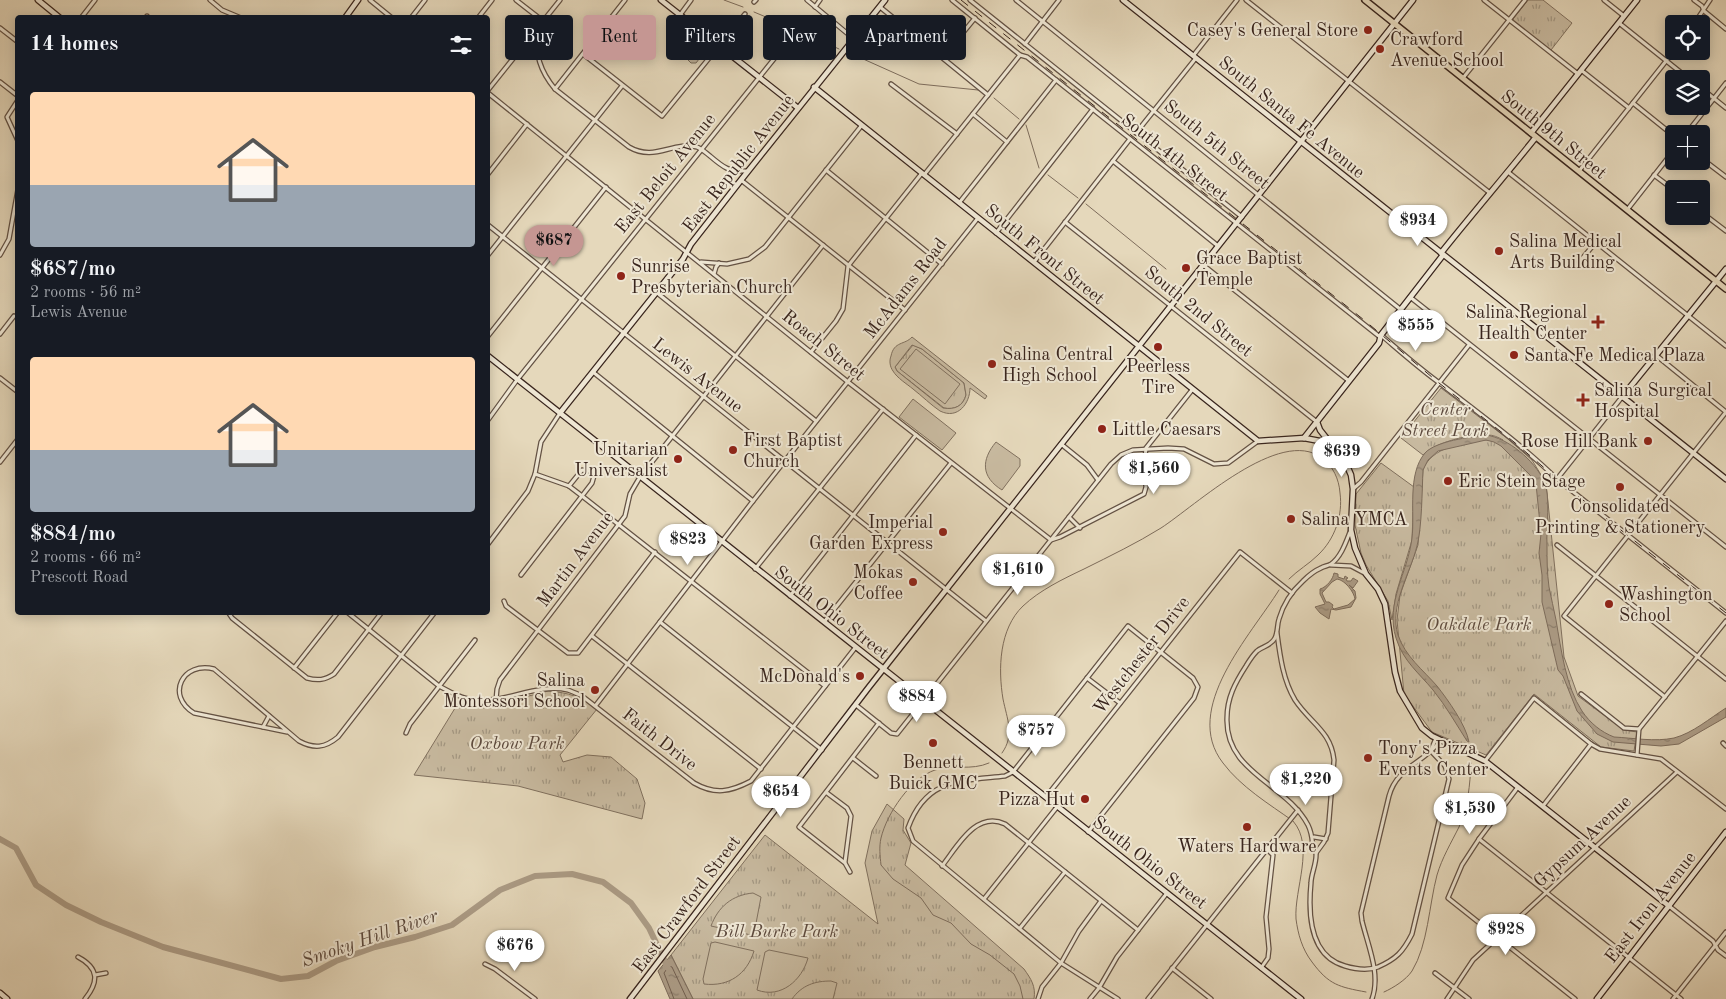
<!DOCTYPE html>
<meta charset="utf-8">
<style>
body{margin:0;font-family:"Old Standard TT",serif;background:#242831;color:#f1f3f6;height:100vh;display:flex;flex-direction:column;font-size:19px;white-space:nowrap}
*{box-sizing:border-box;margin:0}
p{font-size:16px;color:#9ea1a6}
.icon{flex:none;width:28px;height:28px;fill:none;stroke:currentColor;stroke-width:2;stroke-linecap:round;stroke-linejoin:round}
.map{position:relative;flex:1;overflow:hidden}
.details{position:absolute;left:15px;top:15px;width:475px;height:600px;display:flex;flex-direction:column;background:#171b24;border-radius:5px;box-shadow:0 2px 12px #0003}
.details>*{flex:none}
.guide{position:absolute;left:505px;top:15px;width:475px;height:45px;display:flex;gap:10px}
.fabs{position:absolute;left:1665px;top:15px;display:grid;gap:10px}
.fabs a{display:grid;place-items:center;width:45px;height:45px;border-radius:5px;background:#171b24;box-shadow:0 2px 12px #0003;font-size:25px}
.price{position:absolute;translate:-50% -42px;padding:0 11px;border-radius:18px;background:#fff;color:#222;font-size:16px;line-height:32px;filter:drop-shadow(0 1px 2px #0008)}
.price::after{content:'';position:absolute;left:50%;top:30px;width:15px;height:11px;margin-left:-8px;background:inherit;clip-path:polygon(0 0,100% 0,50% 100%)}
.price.on{background:#c59692;color:#111}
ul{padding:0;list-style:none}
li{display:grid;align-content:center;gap:10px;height:265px;padding:0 15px}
li span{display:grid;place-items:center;height:155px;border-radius:5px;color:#555}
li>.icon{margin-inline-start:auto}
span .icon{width:90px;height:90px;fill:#fffc;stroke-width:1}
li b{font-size:21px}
h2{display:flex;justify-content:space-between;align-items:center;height:60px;padding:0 15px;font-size:21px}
.chip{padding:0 18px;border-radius:5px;background:#171b24;box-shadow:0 2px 12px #0003;font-size:18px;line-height:45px}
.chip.on{background:#c59692;color:#111}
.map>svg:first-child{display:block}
</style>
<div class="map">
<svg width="1726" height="999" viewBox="0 0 1726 999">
<defs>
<pattern id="grass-tufts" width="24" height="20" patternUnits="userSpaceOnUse" patternTransform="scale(1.25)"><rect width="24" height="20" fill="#c8baa0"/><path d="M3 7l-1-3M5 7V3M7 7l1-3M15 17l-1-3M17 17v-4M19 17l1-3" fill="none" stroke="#a39782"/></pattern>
<pattern id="water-ripples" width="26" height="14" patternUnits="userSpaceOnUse" patternTransform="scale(1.25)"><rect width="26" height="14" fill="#ab9b85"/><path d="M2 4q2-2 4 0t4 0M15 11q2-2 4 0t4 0" fill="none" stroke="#8c7e6c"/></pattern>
</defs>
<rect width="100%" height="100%" fill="#e5d8bb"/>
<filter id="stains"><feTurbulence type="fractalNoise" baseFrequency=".004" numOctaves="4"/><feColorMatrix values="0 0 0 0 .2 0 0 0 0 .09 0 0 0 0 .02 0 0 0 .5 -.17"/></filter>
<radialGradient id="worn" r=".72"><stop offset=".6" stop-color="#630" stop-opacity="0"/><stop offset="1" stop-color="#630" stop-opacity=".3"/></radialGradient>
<!-- grass -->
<g fill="url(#grass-tufts)" stroke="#80705e">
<polygon points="1528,0 1543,0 1572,23 1551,50 1514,22 1513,19"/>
<path d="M913,345L922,349L964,383L966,395C963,406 955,410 944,408L897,371L895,367Z"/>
<path d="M1441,388L1508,439L1532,460L1546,483L1564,657L1578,696L1624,730L1637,732L1634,751L1601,747L1534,694L1486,755L1432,732L1404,694L1397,620L1400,595L1418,545L1423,470C1431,447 1463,443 1484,440C1490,440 1496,442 1503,440C1498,437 1493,435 1488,435C1472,433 1433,443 1423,455L1401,438Z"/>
<polygon points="1381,463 1414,487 1412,540 1396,594 1392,620 1388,601 1366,565 1361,553 1355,525 1356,494"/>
<path d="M548,691C571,693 578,696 597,709L560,755L563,762L587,755L611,757L637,779L645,803L642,819L518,786L414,775L460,700C492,707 517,699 548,691Z"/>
<path d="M887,804L904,819L903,830L911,843L905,865L1024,969C1031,979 1036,986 1034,999H693L671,955L765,835L878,924L865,863L872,831Z"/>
</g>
<!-- pitch -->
<g fill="#c8baa0" stroke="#80705e" fill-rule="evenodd">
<polygon points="690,33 706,46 706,50 696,63 691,63 681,53 681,44"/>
<path d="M912,337L987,396L985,399L970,388C970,403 958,420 940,411C931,405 922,396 913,389C907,384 897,378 893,371C890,367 889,361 891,356C894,341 905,345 912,337ZM912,345L922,349L964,383L966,395C963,406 955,410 943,408L897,371L895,367Z"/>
<polygon points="916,349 960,384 945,404 900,369"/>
<polygon points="913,399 956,433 942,450 899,417"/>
<path d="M996,442L1020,459V466L1002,490C981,477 981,460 996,442Z"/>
<path d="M753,893L761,897L754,934L751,935L711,926C718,907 732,895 753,893Z"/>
<path d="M715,942L754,951C747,974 729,987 704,984L703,979L711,943Z"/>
<path d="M769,950L808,958C802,980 781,999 757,990L765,952Z"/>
<path d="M831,981L837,983L833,999H792C802,985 815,981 831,981Z"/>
</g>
<!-- water -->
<g fill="url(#water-ripples)" stroke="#7d6c5b" fill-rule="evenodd">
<path d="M1486,435C1508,438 1534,460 1544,481C1551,496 1546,528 1547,545C1547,559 1547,573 1549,587C1551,598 1554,609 1556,620C1561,649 1566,687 1582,711C1590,723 1601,732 1614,737C1633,738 1655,742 1674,738C1693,733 1710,718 1726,708V717L1679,744L1661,746L1613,742L1597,734L1577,711L1563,676L1558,670L1542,602V575L1539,553L1541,534L1536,484L1530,475L1501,446L1494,442L1486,440L1438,451L1428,460L1423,470C1422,491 1422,527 1417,546C1410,574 1389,606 1398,635C1405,656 1423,670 1437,686C1448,700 1466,725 1469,742L1467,741C1456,724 1446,706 1433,690C1419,673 1403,661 1396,638C1385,603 1408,572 1412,538C1415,513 1407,474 1425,453C1436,441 1470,437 1486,435Z"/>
<path d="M1334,573L1338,574V577L1344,579L1345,576L1348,578L1346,579L1347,581H1351L1353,578L1358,581L1353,588L1349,585L1355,591L1356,598L1351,607L1336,610L1331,609L1329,619L1320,613L1315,607L1325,604L1320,594V589C1327,587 1333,579 1334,573ZM1337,579C1345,580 1354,592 1355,599L1348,605L1334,609L1332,607L1333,605L1329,602H1326L1322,593L1332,582Z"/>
<polygon points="671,955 693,999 670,999 658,971"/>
</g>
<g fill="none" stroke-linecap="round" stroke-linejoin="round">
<!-- shore -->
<polyline stroke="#726051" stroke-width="1" points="674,999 664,973 669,966 672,967 687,999"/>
<!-- stream -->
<g stroke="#7d6c5b" stroke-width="1">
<polyline points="724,0 743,7"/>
<polyline points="754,12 792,28"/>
<polyline points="803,32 839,49"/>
<polyline points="852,54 919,84 978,90"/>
<polyline points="994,98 1019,119"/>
<polyline points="1026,125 1039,168"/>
<polyline points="1048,175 1078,198"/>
<polyline points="1086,204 1166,269"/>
<path d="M1279,590C1251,635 1181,709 1223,763C1241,787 1269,804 1293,821C1315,846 1294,889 1296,919C1298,934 1302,949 1312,962C1329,985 1339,987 1366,992"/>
<path d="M1002,753C1015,735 1007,719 1003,699C998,669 999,629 1023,606C1040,590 1063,579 1084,569C1110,556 1137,543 1161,528C1195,506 1280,426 1322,458C1333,466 1339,479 1340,493C1343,515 1335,539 1318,555C1309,564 1298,570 1289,579"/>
<path d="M989,763C971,771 953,764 935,770C911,778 887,813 881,838C879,847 880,856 881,865L893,879L921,898L933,915L951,923L971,944L990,955L1014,974L1020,986L1023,999"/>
<path d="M1384,992C1393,988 1406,980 1412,971C1428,945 1429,905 1437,875C1442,858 1451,843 1459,827C1468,807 1470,785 1471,763"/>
</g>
<!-- river -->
<polyline stroke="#ab9b85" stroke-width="6" points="0,839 16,848 36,885 66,905 101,922 163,947 281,979 308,976 336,961 375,947 415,937 452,925 500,890 535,876 572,874 603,882 631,903 649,928 668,968"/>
<defs>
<g id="street">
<polyline points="210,0 222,10 241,18"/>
<polyline points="370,0 392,18"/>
<polyline points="516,0 543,21"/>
<polyline points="807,0 854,39"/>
<polyline points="952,0 1020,55 1027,57 1380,337"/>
<polyline points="970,0 1242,217"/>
<polyline points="1016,0 1400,309"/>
<polyline points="1246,0 1490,193"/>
<polyline points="1484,0 1578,74"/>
<polyline points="1604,0 1624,16"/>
<polyline points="1694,0 1702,6 1704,11 1726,29"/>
<polyline points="754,2 756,0"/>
<polyline points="815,7 820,0"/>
<polyline points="880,7 988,95"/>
<polyline points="680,15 691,0"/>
<polyline points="147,16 147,18"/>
<polyline points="81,18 95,0"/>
<polyline points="411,18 425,0"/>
<polyline points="478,18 492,0"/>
<polyline points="1619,23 1689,79"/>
<polyline points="1694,24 1710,0"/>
<polyline points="0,28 18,42"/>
<path d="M537,31C535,54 540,71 555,89L629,147C655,162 672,141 697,147C702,149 706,153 710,156C724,168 729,172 748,171"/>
<polyline points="1025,44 1059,0"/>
<polyline points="583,54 662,116 745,14"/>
<polyline points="1193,56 1237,0"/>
<polyline points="943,57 975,18"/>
<polyline points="1581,70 1629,108"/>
<polyline points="1463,78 1525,0"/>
<polyline points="0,82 18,96"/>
<polyline points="891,84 957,134"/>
<polyline points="1701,88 1726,108"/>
<polyline points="555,89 625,0"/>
<polyline points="488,90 560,0"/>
<polyline points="488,93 848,382 1051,540 1060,537 1144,494 1146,487 1144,467 1146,448 1192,390"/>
<polyline points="18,100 7,117 18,141"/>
<polyline points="1633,103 1674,136"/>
<polyline points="973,114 1007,142"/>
<polyline points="1136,133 1196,58"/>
<polyline points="1686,134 1726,83"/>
<polyline points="1701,158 1726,177"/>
<polyline points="1113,161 1218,246"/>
<polyline points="826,170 942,264"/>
<polyline points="1579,171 1674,51"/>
<polyline points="1508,172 1726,346"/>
<polyline points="488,174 527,124"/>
<polyline points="924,175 1020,55"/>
<polyline points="1654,175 1674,190"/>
<polyline points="741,180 905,310"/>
<polyline points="959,203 1056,80"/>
<polyline points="1627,210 1674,150"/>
<polyline points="1701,212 1726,231"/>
<polyline points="1065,222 1317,422"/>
<polyline points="488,225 986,621"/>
<polyline points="996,233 1093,109"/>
<polyline points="0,255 9,239 18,189"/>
<polyline points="488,255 622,86"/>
<polyline points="701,262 727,264 749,259 765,247 862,125"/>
<polyline points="1034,262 1130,139"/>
<polyline points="1203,265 1349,381"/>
<polyline points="1575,267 1596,242"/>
<polyline points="714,274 716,267 719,263"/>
<polyline points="656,292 816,421"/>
<polyline points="1410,297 1726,547"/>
<polyline points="0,334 14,316"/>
<path d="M1381,335C1401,352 1420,369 1441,384C1481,415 1521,444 1557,479L1726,613"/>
<polyline points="488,336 606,187"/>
<polyline points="811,352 836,321 843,309 848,266 922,173"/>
<polyline points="1657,356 1726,412"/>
<polyline points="593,372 753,501"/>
<polyline points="0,378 18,392"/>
<polyline points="488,420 517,380 790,39"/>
<polyline points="1061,444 1087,465 1098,480"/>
<polyline points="0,462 18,439"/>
<polyline points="535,474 569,486 582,496 825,686"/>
<polyline points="1557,479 1622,397"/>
<polyline points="1353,489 1361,482 1469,345"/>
<polyline points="1069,517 1080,528"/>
<path d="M1350,532C1346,542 1341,557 1331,564C1328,566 1324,566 1321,568C1314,571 1308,576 1303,581C1292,591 1283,605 1279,619C1277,625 1278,632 1275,638C1271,646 1263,646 1257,651C1253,655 1249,661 1246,666C1235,683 1227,698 1227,718C1225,773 1286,783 1308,825C1312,833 1312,838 1313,847C1314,849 1316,851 1316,853C1317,863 1311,874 1311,883C1308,914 1309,956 1345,966C1355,969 1367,971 1378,967C1396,959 1403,952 1412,934L1449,779L1445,766L1431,751"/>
<polyline points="488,544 528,491 535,474 541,442 560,413"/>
<polyline points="1557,545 1726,679"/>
<polyline points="1331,565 1351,566 1366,574"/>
<polyline points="755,569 883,409"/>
<polyline points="521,575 592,483 594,476 590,471 582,470 569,486"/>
<polyline points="790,596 916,435"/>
<polyline points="504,601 506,606 568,653 578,653 655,552"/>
<path d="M228,612L232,618L307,678C318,681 325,680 334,674L382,612"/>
<path d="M347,612L439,686C450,692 462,699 475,700C506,703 537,683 568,690C573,692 578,694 582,696L694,783C715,795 730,792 751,781L855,648"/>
<polyline points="660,622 822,750"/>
<polyline points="824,622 951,463"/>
<path d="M1277,633C1280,656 1283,680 1295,700C1310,723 1331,731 1334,760L1328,833L1324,842L1316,853"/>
<polyline points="592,636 761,769"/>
<polyline points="294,668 338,612"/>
<polyline points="1087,678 1120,703"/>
<polyline points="1581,694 1624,728 1639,729"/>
<polyline points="1665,697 1564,616 1726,412"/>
<polyline points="496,700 497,689 500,680 625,516 630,494 640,477 823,245"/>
<polyline points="596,705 753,501 978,218"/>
<polyline points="856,705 891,733 897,734 1111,464 1121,455 1133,450 1168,448 1184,449 1214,464 1228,463 1258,441"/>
<polyline points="263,727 269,716"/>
<path d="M287,732L194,713C165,695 183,661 214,669L299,741C314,749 325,748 338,737L435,612"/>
<polyline points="406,733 410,724 475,640"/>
<polyline points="1723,743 1726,746"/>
<polyline points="1431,750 1436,738"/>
<polyline points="1637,755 1639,729 1726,621"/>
<polyline points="853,758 876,776"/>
<polyline points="1485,761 1534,698 1591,744 1600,749 1661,759 1726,809"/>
<polyline points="1518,787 1479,839 1462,865 1448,898 1575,999"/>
<polyline points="827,793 847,808 851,816 845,862"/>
<polyline points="1046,797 1240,552 1292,593"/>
<polyline points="1543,806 1591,744"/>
<path d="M1088,832L1194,698L1198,687L1193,678L1128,626L1013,772L1005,776C960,781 926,778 908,828L913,841L1061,963L1118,999"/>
<polyline points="1314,837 1326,839"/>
<polyline points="1479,839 1681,999"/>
<path d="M942,866C957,847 976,810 1005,824L1138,930"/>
<polyline points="850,872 845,863 799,827 879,723"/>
<polyline points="984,899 1057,807"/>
<polyline points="1669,906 1713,941 1718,950 1726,956"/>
<polyline points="1020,928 1065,872"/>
<path d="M78,957C99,968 99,982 85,999"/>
<polyline points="485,964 495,969 535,999"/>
<polyline points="1172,968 1211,999"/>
<polyline points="1261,968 1268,958 1269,949 1266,917 1273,855 1267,849"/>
<polyline points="1435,973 1469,999"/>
<polyline points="95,975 106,973"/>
<polyline points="1038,999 1042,987 1061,963 1079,931 1101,901"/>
<polyline points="1090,999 1099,988 1117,957 1167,893"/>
<polyline points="1148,999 1298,810"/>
<path d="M1372,999C1381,974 1368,946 1362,921L1361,913L1389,796C1397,766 1425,763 1441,740"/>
<polyline points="1447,999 1473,960 1677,772"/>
<polyline points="1673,999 1726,932"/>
</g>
<g id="secondary">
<polyline points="38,0 60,18"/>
<polyline points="661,0 798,108"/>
<polyline points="1123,0 1726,479"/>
<polyline points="345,18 358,0"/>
<polyline points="814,87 1258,441 1304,438 1325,442 1332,446 1348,468 1351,475 1353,489 1351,530 1355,548 1366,574 1378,589 1385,604 1395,672 1400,691 1422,728 1432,736 1485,761 1669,906"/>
<polyline points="1531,133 1637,0"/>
<path d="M1441,253C1472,214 1505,176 1536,137"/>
<polyline points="488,356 1301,999"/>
<polyline points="1622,397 1726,269"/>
<polyline points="560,413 683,259 691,244 741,180 885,0"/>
<polyline points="1317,422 1320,430 1331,444"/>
<polyline points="1304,438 1379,343 1381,335 1443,255"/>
<polyline points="0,993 7,999"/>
<polyline points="630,999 869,687 1413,0"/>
<polyline points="1597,999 1726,832"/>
</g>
<polyline id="primary" points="1365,0 1726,289"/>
</defs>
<!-- street casing -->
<use href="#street" stroke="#645244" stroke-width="5.5"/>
<!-- secondary casing -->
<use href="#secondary" stroke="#39251d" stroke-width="7"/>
<!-- primary casing -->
<use href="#primary" stroke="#39251d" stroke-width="8"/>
<!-- street -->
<use href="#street" stroke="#eee6d3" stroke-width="3"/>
<!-- secondary -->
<use href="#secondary" stroke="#eee6d3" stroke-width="4.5"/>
<!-- primary -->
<use href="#primary" stroke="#e5d8bb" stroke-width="5"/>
<!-- rail -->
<polyline stroke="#39251d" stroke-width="1" stroke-dasharray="9 9" stroke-linecap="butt" points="961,0 1364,320 1439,383 1514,442 1569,489 1726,613"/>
</g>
<!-- markers -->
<g fill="#8f2418" stroke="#eee6d3" stroke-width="2">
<circle cx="1368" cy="30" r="5"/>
<circle cx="1380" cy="49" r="5"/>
<circle cx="1499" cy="251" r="5"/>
<circle cx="1186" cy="268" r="5"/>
<circle cx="621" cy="276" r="5"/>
<path d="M1595.5 314.5h5v5h5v5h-5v5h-5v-5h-5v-5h5z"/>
<circle cx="1158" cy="347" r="5"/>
<circle cx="1514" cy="355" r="5"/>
<circle cx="992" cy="364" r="5"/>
<path d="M1580.5 392.5h5v5h5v5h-5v5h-5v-5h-5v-5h5z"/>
<circle cx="1102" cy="429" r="5"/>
<circle cx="1648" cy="441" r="5"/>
<circle cx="733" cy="450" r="5"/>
<circle cx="678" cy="459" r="5"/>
<circle cx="1448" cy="481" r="5"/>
<circle cx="1620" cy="487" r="5"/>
<circle cx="1291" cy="519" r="5"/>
<circle cx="943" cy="532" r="5"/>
<circle cx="913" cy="582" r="5"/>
<circle cx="1609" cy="604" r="5"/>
<circle cx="860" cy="676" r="5"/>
<circle cx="595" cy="690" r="5"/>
<circle cx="933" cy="743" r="5"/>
<circle cx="1368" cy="758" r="5"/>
<circle cx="1085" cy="799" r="5"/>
<circle cx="1247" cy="827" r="5"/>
</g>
<g text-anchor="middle" stroke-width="4" stroke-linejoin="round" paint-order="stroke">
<!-- poi labels -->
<g font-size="18" fill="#39251d" stroke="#eee6d3" text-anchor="start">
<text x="1358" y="36" text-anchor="end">Casey's General Store</text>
<text x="1390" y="45">Crawford<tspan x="1390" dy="21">Avenue School</tspan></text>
<text x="1509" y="247">Salina Medical<tspan x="1509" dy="21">Arts Building</tspan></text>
<text x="1196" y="264">Grace Baptist<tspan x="1196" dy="21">Temple</tspan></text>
<text x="631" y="272">Sunrise<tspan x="631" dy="21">Presbyterian Church</tspan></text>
<text x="1587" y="318" text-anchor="end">Salina Regional<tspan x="1587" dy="21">Health Center</tspan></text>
<text x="1002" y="360">Salina Central<tspan x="1002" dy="21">High School</tspan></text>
<text x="1524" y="361">Santa Fe Medical Plaza</text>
<text x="1158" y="372" text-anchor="middle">Peerless<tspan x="1158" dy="21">Tire</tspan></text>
<text x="1594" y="396">Salina Surgical<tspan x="1594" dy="21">Hospital</tspan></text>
<text x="1112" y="435">Little Caesars</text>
<text x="743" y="446">First Baptist<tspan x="743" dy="21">Church</tspan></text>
<text x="1638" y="447" text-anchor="end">Rose Hill Bank</text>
<text x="668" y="455" text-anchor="end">Unitarian<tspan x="668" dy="21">Universalist</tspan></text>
<text x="1458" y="487">Eric Stein Stage</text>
<text x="1620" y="512" text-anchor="middle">Consolidated<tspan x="1620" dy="21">Printing &amp; Stationery</tspan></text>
<text x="1301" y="525">Salina YMCA</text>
<text x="933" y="528" text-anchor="end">Imperial<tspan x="933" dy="21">Garden Express</tspan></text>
<text x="903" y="578" text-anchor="end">Mokas<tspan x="903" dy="21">Coffee</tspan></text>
<text x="1619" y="600">Washington<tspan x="1619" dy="21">School</tspan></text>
<text x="850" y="682" text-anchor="end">McDonald's</text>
<text x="585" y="686" text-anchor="end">Salina<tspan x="585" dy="21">Montessori School</tspan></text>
<text x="1378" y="754">Tony's Pizza<tspan x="1378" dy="21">Events Center</tspan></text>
<text x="933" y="768" text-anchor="middle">Bennett<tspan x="933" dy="21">Buick GMC</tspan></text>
<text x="1075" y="805" text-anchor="end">Pizza Hut</text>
<text x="1247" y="852" text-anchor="middle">Waters Hardware</text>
</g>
<!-- street labels -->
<g font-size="18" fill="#39251d" stroke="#eee6d3">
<text transform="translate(1292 117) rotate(39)" y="6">South Santa Fe Avenue</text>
<text transform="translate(1554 134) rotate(39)" y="6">South 9th Street</text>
<text transform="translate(1217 144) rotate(39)" y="6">South 5th Street</text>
<text transform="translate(1175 157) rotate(38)" y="6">South 4th Street</text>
<text transform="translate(738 163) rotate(-52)" y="6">East Republic Avenue</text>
<text transform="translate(665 173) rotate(-51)" y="6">East Beloit Avenue</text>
<text transform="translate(1045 254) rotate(39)" y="6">South Front Street</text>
<text transform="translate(905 288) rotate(-52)" y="6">McAdams Road</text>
<text transform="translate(1199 311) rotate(39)" y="6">South 2nd Street</text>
<text transform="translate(824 345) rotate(39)" y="6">Roach Street</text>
<text transform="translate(698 375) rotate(38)" y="6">Lewis Avenue</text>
<text transform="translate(575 559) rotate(-53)" y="6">Martin Avenue</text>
<text transform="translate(832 612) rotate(38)" y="6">South Ohio Street</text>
<text transform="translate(1141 655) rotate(-52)" y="6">Westchester Drive</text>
<text transform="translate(660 739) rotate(38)" y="6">Faith Drive</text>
<text transform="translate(1582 841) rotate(-43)" y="6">Gypsum Avenue</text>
<text transform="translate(1150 862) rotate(38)" y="6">South Ohio Street</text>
<text transform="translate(686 904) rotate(-53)" y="6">East Crawford Street</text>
<text transform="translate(1650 907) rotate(-52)" y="6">East Iron Avenue</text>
</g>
<!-- park labels -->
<g font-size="18" font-style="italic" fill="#5d4a3e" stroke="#eee6d3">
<text x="1445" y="415">Center<tspan x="1445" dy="21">Street Park</tspan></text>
<text x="1479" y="630">Oakdale Park</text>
<text x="517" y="749">Oxbow Park</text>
<text x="777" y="937">Bill Burke Park</text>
</g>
<!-- water labels -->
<g font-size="19" font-style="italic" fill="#5b483c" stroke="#eee6d3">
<text transform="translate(369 937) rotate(-19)" y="7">Smoky Hill River</text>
</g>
</g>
<rect width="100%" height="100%" filter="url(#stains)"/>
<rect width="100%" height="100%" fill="url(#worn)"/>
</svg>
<div class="fabs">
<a><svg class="icon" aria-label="locate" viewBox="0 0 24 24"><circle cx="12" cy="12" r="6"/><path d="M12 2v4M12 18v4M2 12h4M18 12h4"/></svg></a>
<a><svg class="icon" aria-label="layers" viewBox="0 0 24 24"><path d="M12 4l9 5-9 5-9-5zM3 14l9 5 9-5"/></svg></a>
<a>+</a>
<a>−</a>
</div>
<b class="price" style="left:1418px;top:247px">$934</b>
<b class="price on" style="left:554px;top:267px">$687</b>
<b class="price" style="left:1416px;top:352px">$555</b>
<b class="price" style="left:1342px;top:478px">$639</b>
<b class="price" style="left:1154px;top:495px">$1,560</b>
<b class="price" style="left:688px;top:566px">$823</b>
<b class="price" style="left:1018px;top:596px">$1,610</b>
<b class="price" style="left:917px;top:723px">$884</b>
<b class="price" style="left:1036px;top:757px">$757</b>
<b class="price" style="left:1306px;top:806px">$1,220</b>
<b class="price" style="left:781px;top:818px">$654</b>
<b class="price" style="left:1470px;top:835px">$1,530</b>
<b class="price" style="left:1506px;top:956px">$928</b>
<b class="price" style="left:515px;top:972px">$676</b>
<div class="guide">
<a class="chip">Buy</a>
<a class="chip on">Rent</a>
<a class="chip">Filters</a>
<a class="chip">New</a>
<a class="chip">Apartment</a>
</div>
<section class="details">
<h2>14 homes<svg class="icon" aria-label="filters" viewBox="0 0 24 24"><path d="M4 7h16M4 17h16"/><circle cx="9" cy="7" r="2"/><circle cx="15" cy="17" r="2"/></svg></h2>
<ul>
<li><span style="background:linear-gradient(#ffd9b3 60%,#9aa5b1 0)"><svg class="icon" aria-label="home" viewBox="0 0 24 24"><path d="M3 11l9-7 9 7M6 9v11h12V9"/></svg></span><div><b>$687/mo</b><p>2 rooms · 56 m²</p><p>Lewis Avenue</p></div></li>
<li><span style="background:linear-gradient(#ffd9b3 60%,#9aa5b1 0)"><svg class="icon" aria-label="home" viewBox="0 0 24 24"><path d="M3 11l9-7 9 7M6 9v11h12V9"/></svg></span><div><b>$884/mo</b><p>2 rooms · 66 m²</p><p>Prescott Road</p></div></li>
</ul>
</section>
</div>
